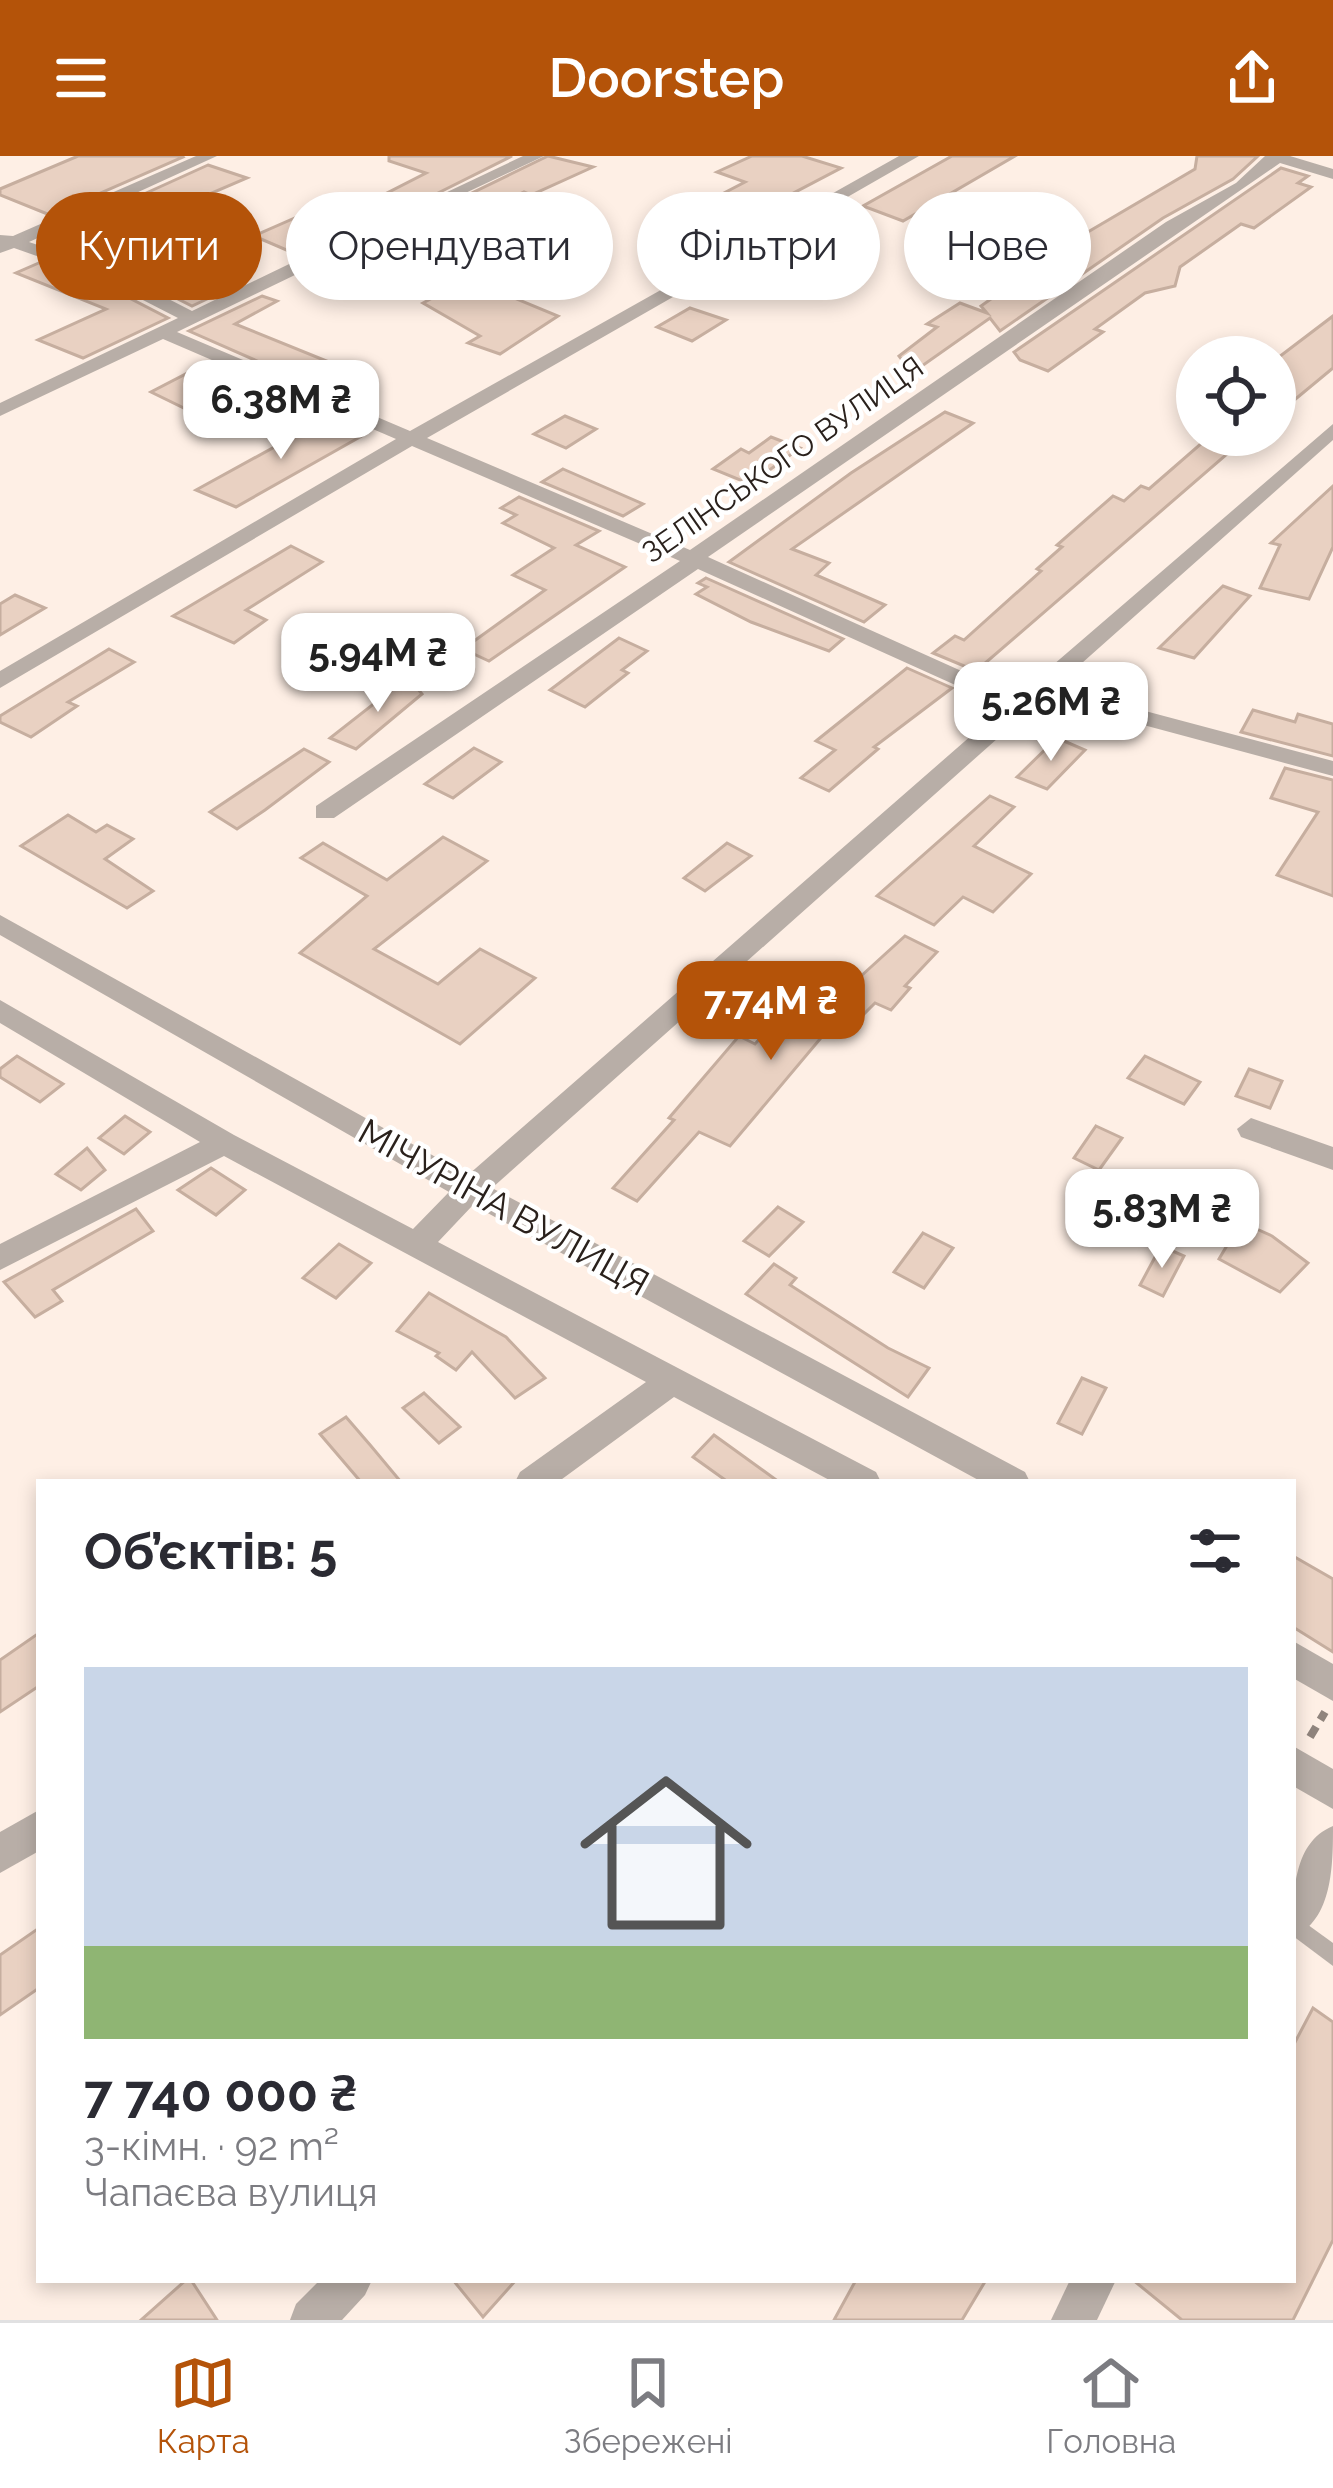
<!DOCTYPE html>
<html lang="uk">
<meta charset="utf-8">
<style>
body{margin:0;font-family:Raleway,sans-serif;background:#f2f2f3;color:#2b2b33;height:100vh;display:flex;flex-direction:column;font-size:45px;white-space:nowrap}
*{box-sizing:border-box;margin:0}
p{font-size:39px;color:#7c7c81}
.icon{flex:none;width:66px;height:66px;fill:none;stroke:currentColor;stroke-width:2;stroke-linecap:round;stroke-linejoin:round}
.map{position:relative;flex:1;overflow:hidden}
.side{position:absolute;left:36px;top:1323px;width:1260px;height:804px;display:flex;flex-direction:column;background:#fff;border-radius:0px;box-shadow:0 6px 18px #0003}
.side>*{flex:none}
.top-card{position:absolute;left:36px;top:36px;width:1263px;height:108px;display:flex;gap:24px}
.buttons{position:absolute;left:1176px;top:180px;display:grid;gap:24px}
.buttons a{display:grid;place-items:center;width:120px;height:120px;border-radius:50%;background:#fff;box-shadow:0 6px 18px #0003;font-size:60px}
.price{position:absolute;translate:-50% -102px;padding:0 27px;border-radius:24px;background:#fff;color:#222;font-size:39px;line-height:78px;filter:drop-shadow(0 3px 6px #0008)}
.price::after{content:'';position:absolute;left:50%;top:72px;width:36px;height:27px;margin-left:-18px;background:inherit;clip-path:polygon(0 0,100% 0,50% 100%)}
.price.on{background:#b45309;color:#fff}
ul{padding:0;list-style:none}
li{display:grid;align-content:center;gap:24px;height:636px;padding:0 48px}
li+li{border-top:3px solid #e1e1e2}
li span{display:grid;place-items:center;height:372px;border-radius:0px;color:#555}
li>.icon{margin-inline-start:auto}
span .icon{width:216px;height:216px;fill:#fffc;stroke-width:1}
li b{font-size:51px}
h2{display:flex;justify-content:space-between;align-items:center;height:144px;padding:0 48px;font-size:51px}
.chip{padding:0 42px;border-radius:54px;background:#fff;box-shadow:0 6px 18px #0003;font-size:42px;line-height:108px}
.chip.on{background:#b45309;color:#fff}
header{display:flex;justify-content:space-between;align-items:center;height:156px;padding:0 48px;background:#b45309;color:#fff;font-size:54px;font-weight:600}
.dock{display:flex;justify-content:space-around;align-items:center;height:168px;border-top:3px solid #e1e1e2;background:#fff;font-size:33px;color:#7c7c81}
.dock a{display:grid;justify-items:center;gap:6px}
.dock .on{color:#b45309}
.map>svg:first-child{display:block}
</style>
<header><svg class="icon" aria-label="menu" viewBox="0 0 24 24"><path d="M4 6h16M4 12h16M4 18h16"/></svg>Doorstep<svg class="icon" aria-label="share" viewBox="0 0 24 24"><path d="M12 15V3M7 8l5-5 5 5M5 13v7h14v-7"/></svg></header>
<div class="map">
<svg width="1333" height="2164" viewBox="0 0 1333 2164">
<rect width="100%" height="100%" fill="#feefe5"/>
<!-- building -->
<g fill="#e9d1c2" stroke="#c6ae9f" stroke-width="3">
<polygon points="78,0 182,0 183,1 50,59 0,39 0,33"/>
<polygon points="389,0 512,0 422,45 425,50 439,53 548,0 593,11 531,39 524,36 356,117 324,110 328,97 324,92 298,99 254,80 306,57 330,66 426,17 389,5"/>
<polygon points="752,0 802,0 841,12 740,65 699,50 745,26 717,16"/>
<polygon points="952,0 1015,0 903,65 863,50"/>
<polygon points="1197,0 1258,0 1233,23 1163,62 1000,175 990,162 912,217 899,200 937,171 927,168 960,147 987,157 981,150 1076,83 1195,13"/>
<polygon points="208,9 247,22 114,79 165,99 158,103 234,130 192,150 115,111 69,95 103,80 76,69"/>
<polygon points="1281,12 1308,20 1298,27 1311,31 1254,72 1241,68 1180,111 1175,130 1145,137 1095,173 1103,176 1048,215 1020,204 1014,196"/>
<polygon points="41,106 100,127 168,162 83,202 38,184 106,153 16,117"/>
<polygon points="468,123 558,160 500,198 468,187 480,180 423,147"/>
<polygon points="262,140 277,145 235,168 329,206 298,223 189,175"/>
<polygon points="690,152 726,164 692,185 657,171"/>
<polygon points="1333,160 1333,212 1275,260 1275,204"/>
<polygon points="207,207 274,235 255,245 229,233 188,254 151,236"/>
<polygon points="945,256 973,267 792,393 829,407 816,419 885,449 864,466 729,406 851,317"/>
<polygon points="565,260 596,273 566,292 534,278"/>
<polygon points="329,261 367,277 236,351 196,334"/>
<polygon points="1211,279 1249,279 976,515 933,497 955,480 964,484 1041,415 1037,413 1062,391 1057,389 1113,340 1124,345 1141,330 1149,333"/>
<polygon points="771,281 800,292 750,328 713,313 741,293 749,297"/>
<polygon points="563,313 643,348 623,360 542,326"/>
<polygon points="1333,330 1333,391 1309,443 1260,432 1280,389 1271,387"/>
<polygon points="519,341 599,375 576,389 625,411 489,505 463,493 545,434 513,419 554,392 503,367 516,359 501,352"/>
<polygon points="291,390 322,406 246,454 266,464 234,487 173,460"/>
<polygon points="706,422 843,483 829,495 751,466 696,438 707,431 698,427"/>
<polygon points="1223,430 1250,440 1194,502 1159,492"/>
<polygon points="15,439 45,452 0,479 0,448"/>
<polygon points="619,482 647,495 622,514 628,517 585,551 550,534"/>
<polygon points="109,493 134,506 68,546 77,550 31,581 0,566 0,560"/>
<polygon points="907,512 952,532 874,591 878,593 829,635 801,622 835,594 816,585"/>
<polygon points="408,521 422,538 356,593 330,582"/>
<polygon points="1253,554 1295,566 1298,558 1333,568 1333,600 1241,576"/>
<polygon points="1057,582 1085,594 1047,633 1017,621"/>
<polygon points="474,592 501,606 453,642 425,628"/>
<polygon points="304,593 329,606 265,654 237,673 210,656"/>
<polygon points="1285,612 1333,624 1333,740 1277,719 1318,656 1271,642"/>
<polygon points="990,640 1014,651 974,690 1031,718 993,756 963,741 934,769 877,740"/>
<polygon points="68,659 96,676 107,669 133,683 105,703 153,735 127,752 21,690"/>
<polygon points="443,681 487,705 374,793 438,828 480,793 535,822 460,888 300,797 367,740 301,702 323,687 387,724"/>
<polygon points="727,687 751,700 705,735 684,722"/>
<polygon points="905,780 937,796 905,830 910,832 891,854 875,847 850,872 836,864 730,990 699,976 637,1045 613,1032 674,964 669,962 739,880 755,888 786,854 791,857 818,831 838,841"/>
<polygon points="17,900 63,928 40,946 0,921 0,913"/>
<polygon points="1145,900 1200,926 1184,948 1128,922"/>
<polygon points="1249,913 1282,925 1270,952 1236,940"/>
<polygon points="125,960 150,976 124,998 99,982"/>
<polygon points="1096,970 1122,982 1099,1014 1074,1002"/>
<polygon points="87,992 105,1014 81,1034 56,1018"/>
<polygon points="211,1012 245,1034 216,1059 178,1034"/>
<polygon points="1125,1022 1150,1034 1128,1069 1102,1057"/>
<polygon points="778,1051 803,1066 769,1100 744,1085"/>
<polygon points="136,1053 153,1075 53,1134 62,1145 35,1161 4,1126"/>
<polygon points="1241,1066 1272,1080 1308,1107 1280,1136 1219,1103"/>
<polygon points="923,1077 953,1092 924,1132 894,1116"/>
<polygon points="339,1088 371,1107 336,1142 303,1122"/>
<polygon points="1161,1090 1184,1100 1163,1140 1140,1129"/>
<polygon points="774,1108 796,1122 790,1129 888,1192 929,1212 908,1241 746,1138"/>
<polygon points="429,1137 506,1181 545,1222 515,1242 472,1196 456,1214 436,1200 439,1197 397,1175"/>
<polygon points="1082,1222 1106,1232 1082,1278 1058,1267"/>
<polygon points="424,1237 460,1271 439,1287 403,1252"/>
<polygon points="346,1261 371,1290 401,1326 361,1326 320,1278"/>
<polygon points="714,1279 779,1326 728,1326 693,1301"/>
<polygon points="1293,1400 1333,1423 1333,1496 1293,1471"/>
<polygon points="39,1477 39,1530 0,1556 0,1504"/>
<polygon points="39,1772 39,1832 0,1859 0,1799"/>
<polygon points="1313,1852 1333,1866 1333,2084 1293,2164 1182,2164 1133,2124 1293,2124 1293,1890"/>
<polygon points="186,2124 191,2124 217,2164 141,2164"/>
<polygon points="453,2124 516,2124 483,2161"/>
<polygon points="856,2124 986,2124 962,2164 834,2164"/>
</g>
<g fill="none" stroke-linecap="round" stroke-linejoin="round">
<!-- path-far1 -->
<polyline stroke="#90847d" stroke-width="3" stroke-dasharray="6 3" stroke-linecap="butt" points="339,97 420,60"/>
<!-- path -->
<polyline stroke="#90847d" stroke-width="8" stroke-dasharray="12 8" stroke-linecap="butt" points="1310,1581 1325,1556"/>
<!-- lane -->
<polygon fill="#b8aea7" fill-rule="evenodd" points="1293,1758 1333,1787 1333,1810 1293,1780"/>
<!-- street -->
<g fill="#b8aea7" fill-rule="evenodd">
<polygon points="196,0 217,0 29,86 114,115 192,155 312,97 324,97 324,105 177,176 410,275 899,0 919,0 427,282 690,394 1166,66 1236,27 1265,0 1290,0 1333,13 1333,23 1280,7 708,401 1017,540 1333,268 1333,284 1055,531 1333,605 1333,620 1043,542 492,1032 1025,1316 1030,1326 982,1326 473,1049 438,1086 876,1316 881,1326 833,1326 674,1241 558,1326 515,1326 520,1316 646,1226 224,1000 0,1114 0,1088 200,986 0,867 0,844 234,979 413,1073 449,1036 0,779 0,759 468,1019 1004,551 698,413 334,662 316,662 316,650 680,405 412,290 0,532 0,515 396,283 163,183 0,260 0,247 178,162 102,123 14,92 0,97 0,79 13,80"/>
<polygon points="523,0 544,0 440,49 426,46"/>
<polygon points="1251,962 1333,991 1333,1014 1241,981 1237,973"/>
<polygon points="1293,1485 1333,1508 1333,1545 1293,1522"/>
<polygon points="1293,1590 1333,1613 1333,1653 1293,1630"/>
<polygon points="39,1654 39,1695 0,1717 0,1676"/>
<path d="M1333,1670C1333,1708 1333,1764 1293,1781C1293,1743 1291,1687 1333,1670Z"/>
<polygon points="320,2124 372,2124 365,2139 342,2164 290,2164 296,2148"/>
<polygon points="1070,2124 1116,2124 1097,2164 1051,2164"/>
</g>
</g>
<g text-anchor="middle" stroke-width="9" stroke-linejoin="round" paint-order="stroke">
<!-- far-street labels -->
<g font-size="30" fill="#2a211c" stroke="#fff">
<text transform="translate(783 304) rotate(-35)" y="10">ЗЕЛІНСЬКОГО ВУЛИЦЯ</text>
</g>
<!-- street labels -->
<g font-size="36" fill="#2a211c" stroke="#fff">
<text transform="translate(504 1051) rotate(29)" y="13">МІЧУРІНА ВУЛИЦЯ</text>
</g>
</g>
</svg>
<div class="buttons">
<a><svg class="icon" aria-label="locate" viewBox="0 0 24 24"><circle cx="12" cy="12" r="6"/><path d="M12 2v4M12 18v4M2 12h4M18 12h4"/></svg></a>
</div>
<b class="price" style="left:281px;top:306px">6.38M ₴</b>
<b class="price" style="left:378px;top:559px">5.94M ₴</b>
<b class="price" style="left:1051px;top:608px">5.26M ₴</b>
<b class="price on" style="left:771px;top:907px">7.74M ₴</b>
<b class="price" style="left:1162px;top:1115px">5.83M ₴</b>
<div class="top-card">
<a class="chip on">Купити</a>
<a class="chip">Орендувати</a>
<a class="chip">Фільтри</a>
<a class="chip">Нове</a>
</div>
<section class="side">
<h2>Об’єктів: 5<svg class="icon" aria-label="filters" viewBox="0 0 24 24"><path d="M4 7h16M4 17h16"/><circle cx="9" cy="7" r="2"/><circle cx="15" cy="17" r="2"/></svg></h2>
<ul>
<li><span style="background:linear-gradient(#c9d6e8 75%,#8fb573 0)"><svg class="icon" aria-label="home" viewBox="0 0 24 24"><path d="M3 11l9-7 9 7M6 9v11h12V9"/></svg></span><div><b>7 740 000 ₴</b><p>3-кімн. · 92 m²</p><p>Чапаєва вулиця</p></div></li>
</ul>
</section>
</div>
<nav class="dock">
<a class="on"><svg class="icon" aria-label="map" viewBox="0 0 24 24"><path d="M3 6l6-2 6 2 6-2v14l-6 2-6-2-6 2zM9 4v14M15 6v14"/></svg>Карта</a>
<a><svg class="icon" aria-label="saved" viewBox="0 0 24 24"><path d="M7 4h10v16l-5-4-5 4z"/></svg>Збережені</a>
<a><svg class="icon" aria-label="home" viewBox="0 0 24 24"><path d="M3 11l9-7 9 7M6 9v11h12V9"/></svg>Головна</a>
</nav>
